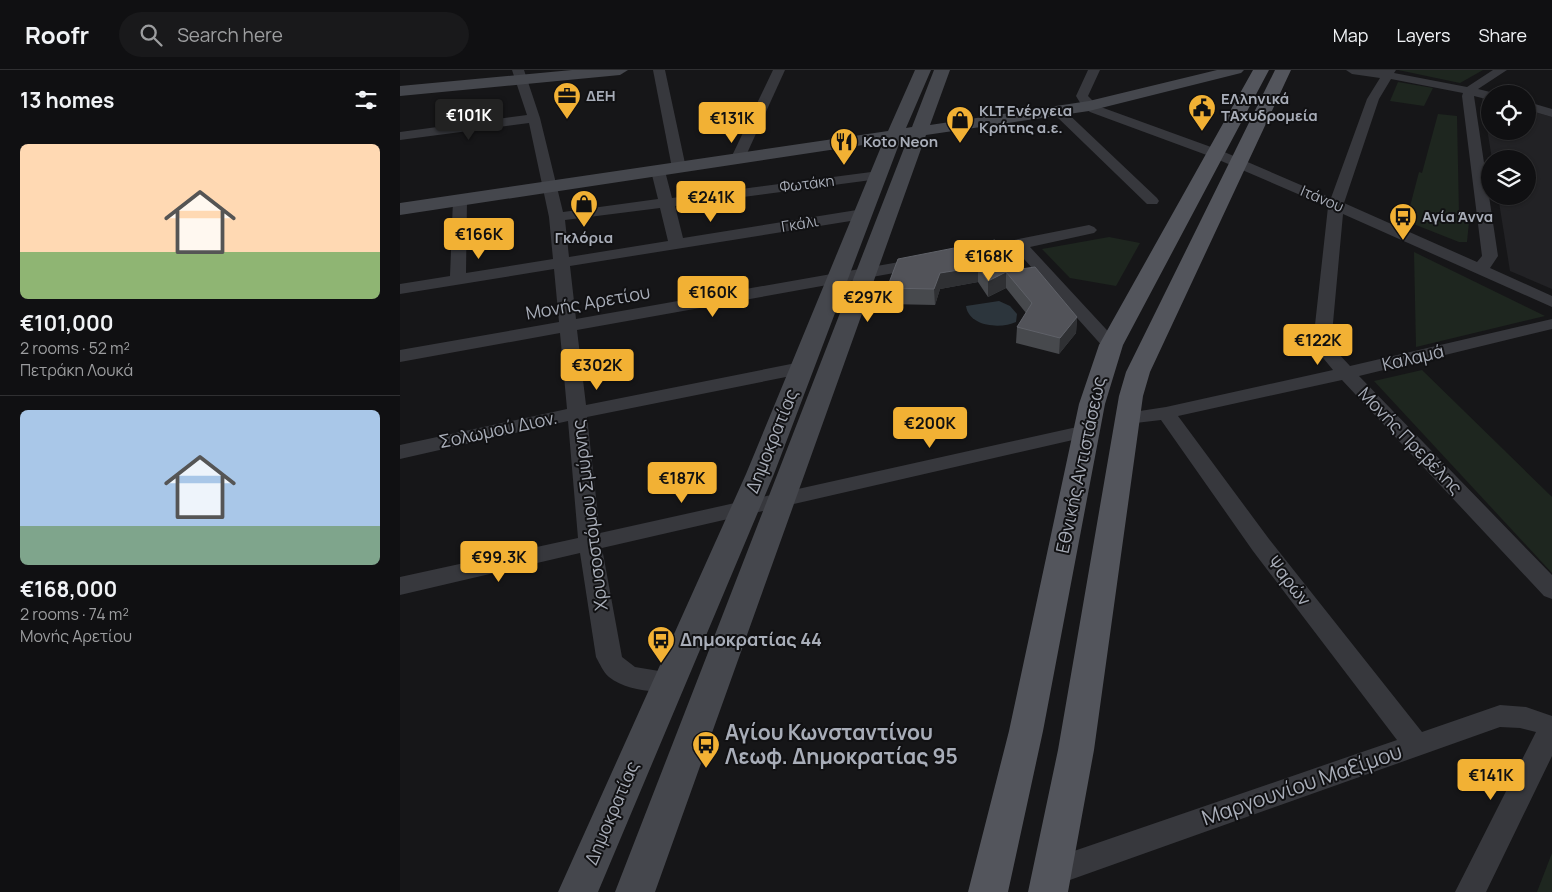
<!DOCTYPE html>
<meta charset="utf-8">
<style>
body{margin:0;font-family:Manrope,sans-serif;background:#19191b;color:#f1f3f6;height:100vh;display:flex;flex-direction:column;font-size:19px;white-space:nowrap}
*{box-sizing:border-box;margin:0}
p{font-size:16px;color:#9c9d9f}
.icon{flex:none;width:28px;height:28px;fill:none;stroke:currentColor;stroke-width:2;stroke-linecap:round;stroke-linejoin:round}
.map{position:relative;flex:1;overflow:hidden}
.details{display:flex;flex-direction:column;background:#101012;width:400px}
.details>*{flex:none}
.buttons{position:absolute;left:1081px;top:15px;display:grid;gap:10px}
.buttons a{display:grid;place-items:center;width:55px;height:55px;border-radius:50%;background:#101012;box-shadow:0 1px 4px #0004,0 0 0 1px #303032;font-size:25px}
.price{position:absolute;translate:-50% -42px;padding:0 11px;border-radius:5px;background:#f2b134;color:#111;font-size:16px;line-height:32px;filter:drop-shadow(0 1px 2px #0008)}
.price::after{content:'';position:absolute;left:50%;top:30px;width:15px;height:11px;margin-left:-8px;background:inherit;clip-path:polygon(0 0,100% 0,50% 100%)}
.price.on{background:#222;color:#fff}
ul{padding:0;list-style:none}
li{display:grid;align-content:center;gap:10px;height:265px;padding:0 20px}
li+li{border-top:1px solid #303032}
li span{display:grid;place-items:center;height:155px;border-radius:8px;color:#555}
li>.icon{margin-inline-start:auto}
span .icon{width:90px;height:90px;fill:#fffc;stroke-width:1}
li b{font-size:21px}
h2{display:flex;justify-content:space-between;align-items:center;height:60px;padding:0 20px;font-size:21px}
header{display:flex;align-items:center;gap:30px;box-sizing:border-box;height:70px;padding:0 25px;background:#101012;border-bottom:1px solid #303032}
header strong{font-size:24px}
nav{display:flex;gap:28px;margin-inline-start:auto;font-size:18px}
.search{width:350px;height:45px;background:#19191b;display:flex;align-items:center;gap:12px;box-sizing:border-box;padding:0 18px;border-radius:28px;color:#9c9d9f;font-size:19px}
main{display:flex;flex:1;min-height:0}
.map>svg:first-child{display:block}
</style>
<header>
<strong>Roofr</strong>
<div class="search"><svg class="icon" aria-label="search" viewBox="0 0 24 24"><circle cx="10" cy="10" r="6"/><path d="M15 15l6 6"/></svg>Search here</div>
<nav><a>Map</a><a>Layers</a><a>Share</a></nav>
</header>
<main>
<section class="details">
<h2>13 homes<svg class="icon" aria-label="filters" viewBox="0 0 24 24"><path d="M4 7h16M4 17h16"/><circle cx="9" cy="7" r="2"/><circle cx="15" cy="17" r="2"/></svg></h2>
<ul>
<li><span style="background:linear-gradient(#ffd9b3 70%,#8fb573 0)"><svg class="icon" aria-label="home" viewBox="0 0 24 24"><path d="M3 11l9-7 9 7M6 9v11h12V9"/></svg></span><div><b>€101,000</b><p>2 rooms · 52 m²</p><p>Πετράκη Λουκά</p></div></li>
<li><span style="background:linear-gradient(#a9c7e8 75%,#7fa58c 0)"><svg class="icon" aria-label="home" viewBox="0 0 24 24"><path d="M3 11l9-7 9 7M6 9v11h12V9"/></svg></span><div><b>€168,000</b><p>2 rooms · 74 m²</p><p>Μονής Αρετίου</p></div></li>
</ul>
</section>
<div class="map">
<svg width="1152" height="822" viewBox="0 0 1152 822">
<rect width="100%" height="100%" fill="#161618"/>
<!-- built -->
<polygon fill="#222225" points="1082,28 1090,30 1090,61 1128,61 1128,40 1152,47 1152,219 1110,201 1098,126 1128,126 1128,89 1092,89"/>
<!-- green -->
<g fill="#1e261f">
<polygon points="998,0 1083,0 1060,13"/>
<polygon points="998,12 1033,18 1024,36 990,31"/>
<polygon points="1038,44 1057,46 1059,145 1069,152 1067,172 1059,172 1016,155 1008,144 1019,102 1022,103"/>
<polygon points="709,167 740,173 716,216 670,208 642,179"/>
<polygon points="1014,182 1145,246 1016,277"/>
<polygon points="1022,300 1152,427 1152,503 974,311"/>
<polygon points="1152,783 1152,822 1137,822"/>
</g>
<!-- water -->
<path fill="#2c353c" d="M599,231L610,236L617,244L616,252C601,259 569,257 566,236Z"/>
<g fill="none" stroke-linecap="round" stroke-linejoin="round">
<!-- street -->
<g fill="#37383d" fill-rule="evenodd">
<path d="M112,0H124L140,48L163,142L258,129L251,101L258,97L265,101L272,128L479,101L486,105L479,109L275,136L283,168L463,139L471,144L463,149L170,196L176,249L522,188L530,193L522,198L177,260L186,335L401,292L408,294L410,298L408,302L401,304L187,347L200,463L686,355L693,357L696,361L693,365L686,367L202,478L222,587L235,597L277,604L281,611L277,618C258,625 225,620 209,607C203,602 200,594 196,587L180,483L0,525V507L178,468L168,351L0,389V375L167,339L160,263L0,292V280L159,252L154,199L0,224V214L50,206L53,130L60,126L67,130L66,203L153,189L149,147L129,53L0,70V62L127,45ZM260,138L268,171L169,187L165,150Z"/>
<polygon points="253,0 265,0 286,98 284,101 279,102 272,98"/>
<polygon points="373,0 385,0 344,90 342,93 332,93 330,90"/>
<path d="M688,0H700L688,26L698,36L822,81L931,128L967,29L980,8L952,4L946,0H996L994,3L1067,17L1093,0H1107L1078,19L1094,23L1090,24V30L1074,26L1098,186L1090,198L1152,226V237L943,144L932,264L937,282L950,296L1152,249V259L959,306L1152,505V529L1144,526L942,310L778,346L869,469L1022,662L1100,635L1126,637L1152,646V686L1086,822H1055L1136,662L1120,658L1100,657L653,816L642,812L638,802L642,792L997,670L853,481L761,350L727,354L720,352L717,348L720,344L766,337L933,300L919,283L914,264L928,137L812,87L690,42L682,36L676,26ZM991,9L1063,23L1062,26L1082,186L1077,192L944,133L979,29Z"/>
<polygon points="1128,32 1152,39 1152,47 1128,40"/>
<polygon points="658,37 662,38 757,128 759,131 757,134 747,134 654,44 652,41"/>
<polygon points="689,155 694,157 697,160 694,163 630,177 717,271 720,275 717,279 705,279 615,179 574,188 566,183 574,178"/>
</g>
<!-- secondary -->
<g fill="#45474d" fill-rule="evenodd">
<polygon points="172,0 228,0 220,5 0,26 0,16"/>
<polygon points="515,0 531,0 506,58 512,57 534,0 550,0 530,55 689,31 817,0 844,0 841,3 689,41 526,65 255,822 215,822 508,68 501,69 374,404 198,822 158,822 346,404 483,72 0,145 0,133 488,61"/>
</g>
<!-- primary -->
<g fill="#53555c" fill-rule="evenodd">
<polygon points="853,0 869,0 723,275 705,334 643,661 608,822 568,822 609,661 679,334 699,275"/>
<polygon points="875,0 891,0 750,302 743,326 694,680 668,822 628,822 658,680 719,326 726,302"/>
</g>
</g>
<!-- wall -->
<polygon fill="#47494d" points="498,189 614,200 677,247 676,263 659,284 616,273 617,257 626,243 606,218 588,227 578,212 540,219 535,235 488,234 487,218"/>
<!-- shaded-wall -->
<g fill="#2f3033">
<polygon points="578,197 578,212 540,219 535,235 534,219 540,203"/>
<polygon points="606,202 606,218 588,227 588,211"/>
<polygon points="677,247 676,263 659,284 660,268"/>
</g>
<!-- building -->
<polygon fill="#525359" stroke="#5f6168" points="595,170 614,197 607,201 635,197 677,247 660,268 617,257 632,233 606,202 588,211 578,197 540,203 534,219 487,218 498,189"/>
<!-- icons -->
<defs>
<symbol id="office-pin" viewBox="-11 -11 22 30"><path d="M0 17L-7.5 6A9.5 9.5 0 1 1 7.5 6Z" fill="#f2b134" stroke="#111113"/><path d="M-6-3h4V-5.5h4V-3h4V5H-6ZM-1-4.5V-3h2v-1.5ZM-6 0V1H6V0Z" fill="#111"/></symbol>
<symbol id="civic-pin" viewBox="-11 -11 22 30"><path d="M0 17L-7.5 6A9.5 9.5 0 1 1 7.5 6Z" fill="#f2b134" stroke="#111113"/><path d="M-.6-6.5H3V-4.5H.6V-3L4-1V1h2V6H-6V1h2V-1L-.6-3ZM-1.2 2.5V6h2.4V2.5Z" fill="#111"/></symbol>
<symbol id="shop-pin" viewBox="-11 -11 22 30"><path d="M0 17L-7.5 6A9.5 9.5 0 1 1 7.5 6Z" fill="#f2b134" stroke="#111113"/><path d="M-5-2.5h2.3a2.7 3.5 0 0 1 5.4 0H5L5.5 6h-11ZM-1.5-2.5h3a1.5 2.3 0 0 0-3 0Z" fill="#111"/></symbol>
<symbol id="restaurant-pin" viewBox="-11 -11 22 30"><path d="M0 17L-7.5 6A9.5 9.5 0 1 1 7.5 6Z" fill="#f2b134" stroke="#111113"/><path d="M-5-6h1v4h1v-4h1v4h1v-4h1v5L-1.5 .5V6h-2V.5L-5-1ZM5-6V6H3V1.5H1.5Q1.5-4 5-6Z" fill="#111"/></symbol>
<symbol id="bus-pin" viewBox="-11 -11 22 30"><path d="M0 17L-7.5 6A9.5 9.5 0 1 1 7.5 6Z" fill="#f2b134" stroke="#111113"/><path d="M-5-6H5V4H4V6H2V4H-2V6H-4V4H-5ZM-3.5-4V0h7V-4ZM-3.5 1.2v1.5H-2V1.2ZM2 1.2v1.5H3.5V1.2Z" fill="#111"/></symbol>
</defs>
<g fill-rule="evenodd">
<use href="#office-pin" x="151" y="10" width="32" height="43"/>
<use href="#civic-pin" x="786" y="22" width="32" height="43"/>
<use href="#shop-pin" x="544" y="34" width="32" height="43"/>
<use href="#restaurant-pin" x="428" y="56" width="32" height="43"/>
<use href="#shop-pin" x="168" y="118" width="32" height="43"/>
<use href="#bus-pin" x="987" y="131" width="32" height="43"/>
<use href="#bus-pin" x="245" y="554" width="32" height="43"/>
<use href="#bus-pin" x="290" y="659" width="32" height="43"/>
</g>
<g text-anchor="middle" stroke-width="4" stroke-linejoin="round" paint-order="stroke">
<!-- far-poi labels -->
<g font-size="15" font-weight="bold" fill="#a8adb8" stroke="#111113" text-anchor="start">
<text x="186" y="31">ΔΕΗ</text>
<text x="821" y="34">ΕΛληνικά<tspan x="821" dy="17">ΤΑχυδρομεία</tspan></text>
<text x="579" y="46">KLT Ενέργεια<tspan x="579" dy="17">Κρήτης α.ε.</tspan></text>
<text x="463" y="77">Koto Neon</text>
<text x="1022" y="152">Αγία Άννα</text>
<text x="184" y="173" text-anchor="middle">Γκλόρια</text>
</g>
<!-- far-street labels -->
<g font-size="15" fill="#a8adb8" stroke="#111113">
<text transform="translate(407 114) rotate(-7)" y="5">Φωτάκη</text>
<text transform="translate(922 129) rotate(23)" y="5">Ιτάνου</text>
<text transform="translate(400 154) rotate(-9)" y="5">Γκάλι</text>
</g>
<!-- street labels -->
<g font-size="18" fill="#a8adb8" stroke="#111113">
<text transform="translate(188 233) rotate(-10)" y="6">Μονής Αρετίου</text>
<text transform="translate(1013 288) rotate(-13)" y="6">Καλαμά</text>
<text transform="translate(98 360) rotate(-12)" y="6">Σολωμού Διον.</text>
<text transform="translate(372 371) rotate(-68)" y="6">Δημοκρατίας</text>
<text transform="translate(1010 371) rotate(46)" y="6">Μονής Πρεβέλης</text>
<text transform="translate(681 395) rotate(-78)" y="6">Εθνικής Αντιστάσεως</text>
<text transform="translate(190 445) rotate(-97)" y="6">Χρυσοστόμου Σμύρνης</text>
<text transform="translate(889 511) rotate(52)" y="6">Ψαρών</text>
<text transform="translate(212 743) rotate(-67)" y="6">Δημοκρατίας</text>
</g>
<!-- poi labels -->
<g font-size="18" font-weight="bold" fill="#a8adb8" stroke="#111113" text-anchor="start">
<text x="280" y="576">Δημοκρατίας 44</text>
</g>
<!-- near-poi labels -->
<g font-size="21" font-weight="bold" fill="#a8adb8" stroke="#111113" text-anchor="start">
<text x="325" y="670">Αγίου Κωνσταντίνου<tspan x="325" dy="24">Λεωφ. Δημοκρατίας 95</tspan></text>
</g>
<!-- near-street labels -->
<g font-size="21" fill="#a8adb8" stroke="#111113">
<text transform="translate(902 715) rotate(-19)" y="7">Μαργουνίου Μαξίμου</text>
</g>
</g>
</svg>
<div class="buttons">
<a><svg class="icon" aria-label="locate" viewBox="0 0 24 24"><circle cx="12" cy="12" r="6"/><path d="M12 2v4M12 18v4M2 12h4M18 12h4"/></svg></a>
<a><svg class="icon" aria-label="layers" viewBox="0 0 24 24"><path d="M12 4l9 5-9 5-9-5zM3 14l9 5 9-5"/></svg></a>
</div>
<b class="price on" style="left:69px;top:71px">€101K</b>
<b class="price" style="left:332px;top:74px">€131K</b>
<b class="price" style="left:311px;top:153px">€241K</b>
<b class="price" style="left:79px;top:190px">€166K</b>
<b class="price" style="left:589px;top:212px">€168K</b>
<b class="price" style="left:313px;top:248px">€160K</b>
<b class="price" style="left:468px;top:253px">€297K</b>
<b class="price" style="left:918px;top:296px">€122K</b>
<b class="price" style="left:197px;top:321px">€302K</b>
<b class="price" style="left:530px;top:379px">€200K</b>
<b class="price" style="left:282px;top:434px">€187K</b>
<b class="price" style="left:99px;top:513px">€99.3K</b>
<b class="price" style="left:1091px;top:731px">€141K</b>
</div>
</main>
